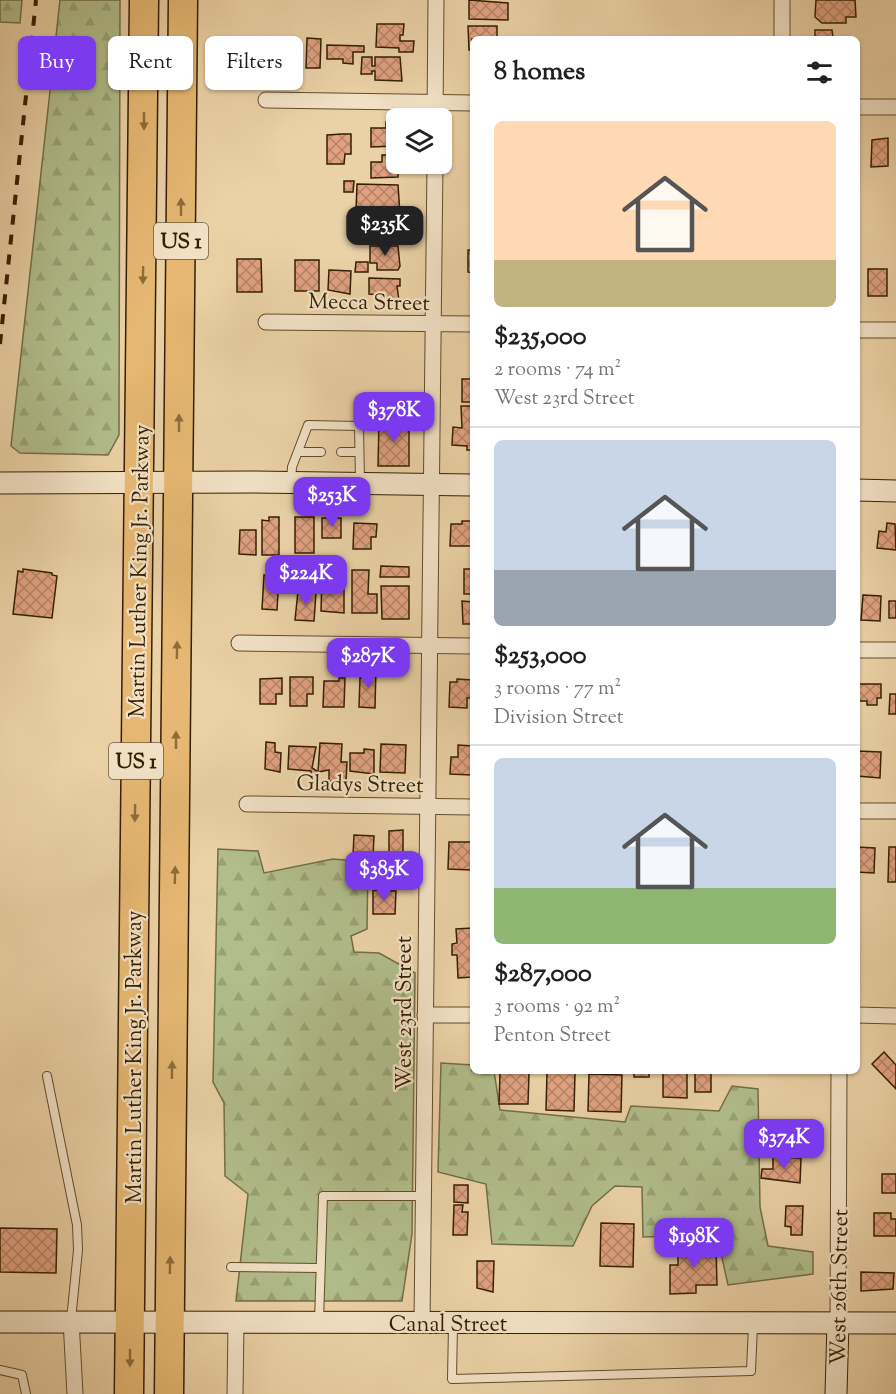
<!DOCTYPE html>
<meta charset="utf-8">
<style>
body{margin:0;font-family:"Sorts Mill Goudy",serif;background:#f6f6f6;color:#202124;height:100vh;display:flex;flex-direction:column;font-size:22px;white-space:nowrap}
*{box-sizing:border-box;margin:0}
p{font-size:20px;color:#757577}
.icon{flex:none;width:33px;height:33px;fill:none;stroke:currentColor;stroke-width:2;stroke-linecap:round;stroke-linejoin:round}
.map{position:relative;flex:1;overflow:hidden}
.side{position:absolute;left:470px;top:36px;width:390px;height:1038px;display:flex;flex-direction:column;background:#fff;border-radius:9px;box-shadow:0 2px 4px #0004}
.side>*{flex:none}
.hud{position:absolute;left:18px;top:36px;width:362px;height:54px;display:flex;gap:12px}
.tools{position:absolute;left:386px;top:108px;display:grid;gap:12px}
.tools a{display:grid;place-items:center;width:66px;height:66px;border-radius:9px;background:#fff;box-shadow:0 2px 4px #0004;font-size:30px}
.price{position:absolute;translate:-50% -51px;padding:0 14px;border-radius:12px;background:#7c3aed;color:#fff;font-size:20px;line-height:39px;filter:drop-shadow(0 2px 3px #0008)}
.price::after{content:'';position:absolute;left:50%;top:36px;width:18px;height:14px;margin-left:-9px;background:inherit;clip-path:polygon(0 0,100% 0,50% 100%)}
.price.selected{background:#222;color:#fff}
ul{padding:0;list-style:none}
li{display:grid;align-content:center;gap:12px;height:318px;padding:0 24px}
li+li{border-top:2px solid #e0e0e0}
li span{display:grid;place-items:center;height:186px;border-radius:9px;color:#555}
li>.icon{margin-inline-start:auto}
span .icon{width:108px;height:108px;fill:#fffc;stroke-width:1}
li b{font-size:26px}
h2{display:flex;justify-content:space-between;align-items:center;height:72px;padding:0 24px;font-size:26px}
.pill{padding:0 21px;border-radius:9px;background:#fff;box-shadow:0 2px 4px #0004;font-size:21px;line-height:54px}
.pill.selected{background:#7c3aed;color:#fff}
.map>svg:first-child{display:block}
</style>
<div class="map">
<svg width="896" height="1394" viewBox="0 0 896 1394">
<defs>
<pattern id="forest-firs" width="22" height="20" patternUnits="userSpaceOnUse" patternTransform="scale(1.5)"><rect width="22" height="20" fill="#b1bd8b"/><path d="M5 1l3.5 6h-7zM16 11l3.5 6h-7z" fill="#99a276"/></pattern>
<pattern id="building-cross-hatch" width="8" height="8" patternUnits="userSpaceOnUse" patternTransform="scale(1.5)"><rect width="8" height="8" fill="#e0a180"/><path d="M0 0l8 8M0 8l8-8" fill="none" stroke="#b68367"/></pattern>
</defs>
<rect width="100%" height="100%" fill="#ebd1a6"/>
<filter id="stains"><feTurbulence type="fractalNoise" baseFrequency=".00333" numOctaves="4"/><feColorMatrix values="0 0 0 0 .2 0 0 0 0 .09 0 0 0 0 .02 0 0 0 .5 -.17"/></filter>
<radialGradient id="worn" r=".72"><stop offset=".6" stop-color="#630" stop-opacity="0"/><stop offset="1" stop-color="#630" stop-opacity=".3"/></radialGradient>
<!-- forest -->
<g fill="url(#forest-firs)" stroke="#736e47" stroke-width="1.5">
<polygon points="0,0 22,0 20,23 0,22"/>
<polygon points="60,0 120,0 119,435 108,455 20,453 11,446"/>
<polygon points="218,849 258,851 264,873 333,859 368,862 367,929 351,936 354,952 379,953 415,973 412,1234 402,1301 236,1301 248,1194 225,1176 224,1103 213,1082"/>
<polygon points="441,1063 472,1065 472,1071 494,1071 500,1110 625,1122 631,1106 719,1111 732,1086 758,1089 760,1207 768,1246 813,1252 813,1274 728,1285 717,1235 643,1237 642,1187 615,1186 592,1206 573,1246 492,1244 486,1184 438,1172"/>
</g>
<!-- building -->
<g fill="url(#building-cross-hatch)" stroke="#351f03" stroke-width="1.5">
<polygon points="469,0 508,3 508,20 469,19"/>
<polygon points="816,0 855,0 856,17 846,17 846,23 822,23 815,17"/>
<polygon points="377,24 404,24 403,35 400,35 400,41 414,41 413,52 399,52 399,48 376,47"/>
<polygon points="468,26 497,26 497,39 472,39 472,50 469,50"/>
<polygon points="815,30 832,30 833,37 844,37 844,39 815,39"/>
<polygon points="307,38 321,39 320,68 306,68"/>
<polygon points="327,45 364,46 364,52 353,52 353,64 343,63 343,59 327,59"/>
<polygon points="362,57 372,57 372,66 375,66 375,57 400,57 402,81 375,80 375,71 372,71 372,74 361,74"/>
<polygon points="386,122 396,122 396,146 371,147 371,128 386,128"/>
<polygon points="342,134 351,134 351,154 345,154 344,164 327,164 327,135"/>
<polygon points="888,138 888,166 871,167 872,140"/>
<polygon points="382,155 396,155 396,164 402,164 398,164 398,177 371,178 371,162 382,162"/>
<polygon points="344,181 354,181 353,192 344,192"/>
<polygon points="357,184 398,185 400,214 356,212"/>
<polygon points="374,215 400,216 400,240 384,239 384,235 373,234"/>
<polygon points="370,246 398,246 400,266 398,270 377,270 377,263 370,263"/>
<polygon points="468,250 472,250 472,273 468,272"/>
<polygon points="237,259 261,259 262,292 237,292"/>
<rect x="295" y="260" width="24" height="31"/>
<polygon points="356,262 368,262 368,272 355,272"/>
<rect x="868" y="269" width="19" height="27"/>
<polygon points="329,270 351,271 350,294 328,290"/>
<polygon points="369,278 400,279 400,286 397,286 399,301 382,301 382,295 369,294"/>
<rect x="462" y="379" width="10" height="23"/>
<polygon points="461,406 472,406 472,450 467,450 467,446 452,445 453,427 462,428"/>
<polygon points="379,420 409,421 409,466 378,466"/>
<polygon points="269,517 279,517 279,555 262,555 262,520 269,521"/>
<rect x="295" y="517" width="19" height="36"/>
<rect x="322" y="518" width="19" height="20"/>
<polygon points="462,521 472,521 472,546 450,546 451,524 462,524"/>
<polygon points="354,523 377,524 376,537 371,537 371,549 353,549"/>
<polygon points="887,523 895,524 896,550 877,548 879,531 886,532"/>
<polygon points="240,530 256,530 256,555 239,554"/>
<polygon points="381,566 409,567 409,577 380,577"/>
<polygon points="23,569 52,573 52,575 57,576 52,618 13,614 18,571 23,572"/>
<rect x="464" y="569" width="8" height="25"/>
<polygon points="352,570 369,570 368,594 377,594 377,613 352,613"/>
<polygon points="264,575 279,575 277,610 262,609"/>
<polygon points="322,576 344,576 344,613 321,611"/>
<polygon points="381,586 409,586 409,619 382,619"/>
<polygon points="298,591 316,593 314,621 295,620"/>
<polygon points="863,595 881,596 880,621 861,620"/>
<polygon points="462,601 472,602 472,624 463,624"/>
<rect x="889" y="601" width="7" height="17"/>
<polygon points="368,666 376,666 375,708 359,707 360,678 367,678"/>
<polygon points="290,677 313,677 313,694 307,694 307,706 290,706"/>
<polygon points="282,678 282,694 276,694 276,704 260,704 260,679"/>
<polygon points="339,678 345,678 344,707 323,707 324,681 339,681"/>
<polygon points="457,679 472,680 472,698 467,698 467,708 449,707 450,682 457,682"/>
<polygon points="857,684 881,684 881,698 877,698 877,705 867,705 867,701 857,701"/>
<polygon points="890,694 896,694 896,714 889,714"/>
<polygon points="266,742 275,743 275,752 281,753 280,772 265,769"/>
<polygon points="320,743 342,744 341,762 347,762 346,782 329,781 329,770 318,772"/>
<polygon points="381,744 406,745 405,773 380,772"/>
<polygon points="458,745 472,746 472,775 450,774 451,757 458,757"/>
<polygon points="289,746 316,747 312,768 317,771 317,784 311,784 311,771 288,769"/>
<polygon points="364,749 374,750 374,774 350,771 350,753 364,753"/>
<polygon points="857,751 881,752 880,778 857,776"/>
<polygon points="403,830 403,858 389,858 389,831"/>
<polygon points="354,835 374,836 373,856 353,855"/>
<polygon points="449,842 472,842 472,870 448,869"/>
<polygon points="856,847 875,848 874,873 856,872"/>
<polygon points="889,847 896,847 896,882 888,882"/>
<polygon points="387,861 409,861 408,879 387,879"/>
<polygon points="373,890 396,891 395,914 373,914"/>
<polygon points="472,928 472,977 458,978 457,955 452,955 452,944 457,943 456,929"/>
<polygon points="884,1052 896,1065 896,1089 872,1064"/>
<rect x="634" y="1071" width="15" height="6"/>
<polygon points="663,1071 687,1071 687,1098 663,1097"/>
<rect x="695" y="1071" width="16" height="21"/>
<polygon points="547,1072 575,1073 574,1111 546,1110"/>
<polygon points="500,1073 529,1073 528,1104 499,1104"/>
<polygon points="589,1074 622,1075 621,1112 588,1111"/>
<polygon points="773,1157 801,1158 800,1183 761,1178 762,1169 773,1169"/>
<rect x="882" y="1174" width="14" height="19"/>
<polygon points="454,1185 468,1185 468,1203 454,1202"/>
<polygon points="454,1205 463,1205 462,1212 468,1212 467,1235 453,1235"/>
<polygon points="786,1206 803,1206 802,1235 791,1235 791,1227 785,1226"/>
<polygon points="874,1213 891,1213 891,1219 896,1219 896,1236 874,1236"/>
<polygon points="601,1223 634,1224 633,1267 600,1266"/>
<polygon points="0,1228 57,1229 56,1273 0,1272"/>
<polygon points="678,1246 716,1246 717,1285 696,1285 696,1293 670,1294 670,1265 678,1265"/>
<polygon points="477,1261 494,1261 493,1292 477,1288"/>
<polygon points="861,1272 894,1273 893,1289 861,1291"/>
</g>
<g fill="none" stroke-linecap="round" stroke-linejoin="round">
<defs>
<g id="lane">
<polyline points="298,452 321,452"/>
<polyline points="341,452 359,452"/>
<polyline points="291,481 292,467 308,425 359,426 360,482"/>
<polyline points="47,1076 77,1225 78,1250 71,1320"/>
<polyline points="231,1267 320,1268"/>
<polyline points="319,1321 323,1196 424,1196"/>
<polyline points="453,1325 452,1379 751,1371 753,1325"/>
<polyline points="0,1370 22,1375 26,1394"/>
</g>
<g id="street">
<polyline points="782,39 782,0"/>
<polyline points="266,100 472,103"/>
<polyline points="856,107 896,107"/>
<polyline points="435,118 436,0"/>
<polyline points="266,322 472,324"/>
<polyline points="856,330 896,330"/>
<polyline points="239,643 472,646"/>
<polyline points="856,650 896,650"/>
<polyline points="247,804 472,807"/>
<polyline points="856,811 896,811"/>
<polyline points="425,1015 472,1015"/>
<polyline points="856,1015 896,1016"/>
<polyline points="71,1320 75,1394"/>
<polyline points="838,1323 839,1071"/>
<polyline points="422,1324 435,164"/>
<polyline points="235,1394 236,1323"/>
</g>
<g id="secondary">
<polyline points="0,483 255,482 472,485"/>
<polyline points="856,490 896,491"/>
<polyline points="0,1322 896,1323"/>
<polyline points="836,1394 838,1323"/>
</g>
<g id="highway">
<polyline points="129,1394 144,0"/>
<polyline points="169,1394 183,0"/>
</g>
</defs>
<!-- lane casing -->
<use href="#lane" stroke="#624c2c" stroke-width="10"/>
<!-- street casing -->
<use href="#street" stroke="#624c2c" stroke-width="17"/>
<!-- secondary casing -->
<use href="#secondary" stroke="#351f03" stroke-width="23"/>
<!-- highway casing -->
<use href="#highway" stroke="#351f03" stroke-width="31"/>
<!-- lane -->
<use href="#lane" stroke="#f2e1c5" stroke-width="8"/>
<!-- street -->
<use href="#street" stroke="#f2e1c5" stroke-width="15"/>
<!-- secondary -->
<use href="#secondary" stroke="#f2e1c5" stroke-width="21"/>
<!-- highway -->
<use href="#highway" stroke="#e6b873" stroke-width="28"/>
<!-- rail -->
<polyline stroke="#351f03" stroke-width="4" stroke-dasharray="10 10" stroke-linecap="butt" points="0,344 36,0"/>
</g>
<!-- one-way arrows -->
<defs><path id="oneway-solid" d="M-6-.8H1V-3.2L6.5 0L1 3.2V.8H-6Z" transform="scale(1.5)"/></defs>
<g fill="#8e6c3b">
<use href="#oneway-solid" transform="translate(144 121) rotate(90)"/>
<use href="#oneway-solid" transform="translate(181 207) rotate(-90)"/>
<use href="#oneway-solid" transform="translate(143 275) rotate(91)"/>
<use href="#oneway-solid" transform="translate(179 423) rotate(-90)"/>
<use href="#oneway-solid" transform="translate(177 650) rotate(-89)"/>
<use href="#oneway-solid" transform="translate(176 740) rotate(-90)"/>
<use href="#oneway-solid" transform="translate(135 813) rotate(91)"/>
<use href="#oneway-solid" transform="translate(175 875) rotate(-89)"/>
<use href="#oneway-solid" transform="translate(172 1070) rotate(-89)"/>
<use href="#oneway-solid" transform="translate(170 1265) rotate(-89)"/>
<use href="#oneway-solid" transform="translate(130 1358) rotate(90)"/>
</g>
<g text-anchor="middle" stroke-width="4.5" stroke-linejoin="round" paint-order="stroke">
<!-- shield labels -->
<g fill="#f2e1c5" stroke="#6e593d" stroke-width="1.5">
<rect x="154" y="223" width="54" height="36" rx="4.5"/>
<rect x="109" y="743" width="54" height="36" rx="4.5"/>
</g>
<g font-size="21" font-weight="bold" fill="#351f03">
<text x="181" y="248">US 1</text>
<text x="136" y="768">US 1</text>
</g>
<!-- street labels -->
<g font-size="22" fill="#351f03" stroke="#f2e1c5">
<text transform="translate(369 301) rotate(1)" y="8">Mecca Street</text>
<text transform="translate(138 571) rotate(-89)" y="8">Martin Luther King Jr. Parkway</text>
<text transform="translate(360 783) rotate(1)" y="8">Gladys Street</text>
<text transform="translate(403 1013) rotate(-90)" y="8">West 23rd Street</text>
<text transform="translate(133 1057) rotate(-90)" y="8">Martin Luther King Jr. Parkway</text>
<text transform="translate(838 1287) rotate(-89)" y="8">West 26th Street</text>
<text x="448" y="1331">Canal Street</text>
</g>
</g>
<rect width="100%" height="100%" filter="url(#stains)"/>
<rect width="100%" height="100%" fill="url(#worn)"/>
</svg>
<div class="tools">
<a><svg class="icon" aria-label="layers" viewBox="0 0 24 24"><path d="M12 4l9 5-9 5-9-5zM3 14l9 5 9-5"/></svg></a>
</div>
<b class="price selected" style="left:385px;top:257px">$235K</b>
<b class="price" style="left:394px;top:443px">$378K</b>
<b class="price" style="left:332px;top:528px">$253K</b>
<b class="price" style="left:306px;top:606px">$224K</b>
<b class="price" style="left:368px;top:689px">$287K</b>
<b class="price" style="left:384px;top:902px">$385K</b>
<b class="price" style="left:784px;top:1170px">$374K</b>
<b class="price" style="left:694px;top:1269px">$198K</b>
<div class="hud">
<a class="pill selected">Buy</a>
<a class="pill">Rent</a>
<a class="pill">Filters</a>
</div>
<section class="side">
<h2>8 homes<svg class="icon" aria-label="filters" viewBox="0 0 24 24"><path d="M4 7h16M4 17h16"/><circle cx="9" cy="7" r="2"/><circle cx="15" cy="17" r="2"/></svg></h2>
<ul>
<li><span style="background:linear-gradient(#ffd9b3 75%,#c2b280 0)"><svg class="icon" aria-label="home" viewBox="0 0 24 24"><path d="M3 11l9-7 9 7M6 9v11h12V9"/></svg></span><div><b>$235,000</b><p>2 rooms · 74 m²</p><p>West 23rd Street</p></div></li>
<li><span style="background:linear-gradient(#c9d6e8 70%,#9aa5b1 0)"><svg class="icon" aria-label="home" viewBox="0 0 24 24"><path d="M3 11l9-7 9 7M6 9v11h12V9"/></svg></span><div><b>$253,000</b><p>3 rooms · 77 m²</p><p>Division Street</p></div></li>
<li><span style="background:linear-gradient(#c9d6e8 70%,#8fb573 0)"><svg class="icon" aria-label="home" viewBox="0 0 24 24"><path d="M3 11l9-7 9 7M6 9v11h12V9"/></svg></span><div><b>$287,000</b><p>3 rooms · 92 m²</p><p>Penton Street</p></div></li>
</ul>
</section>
</div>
